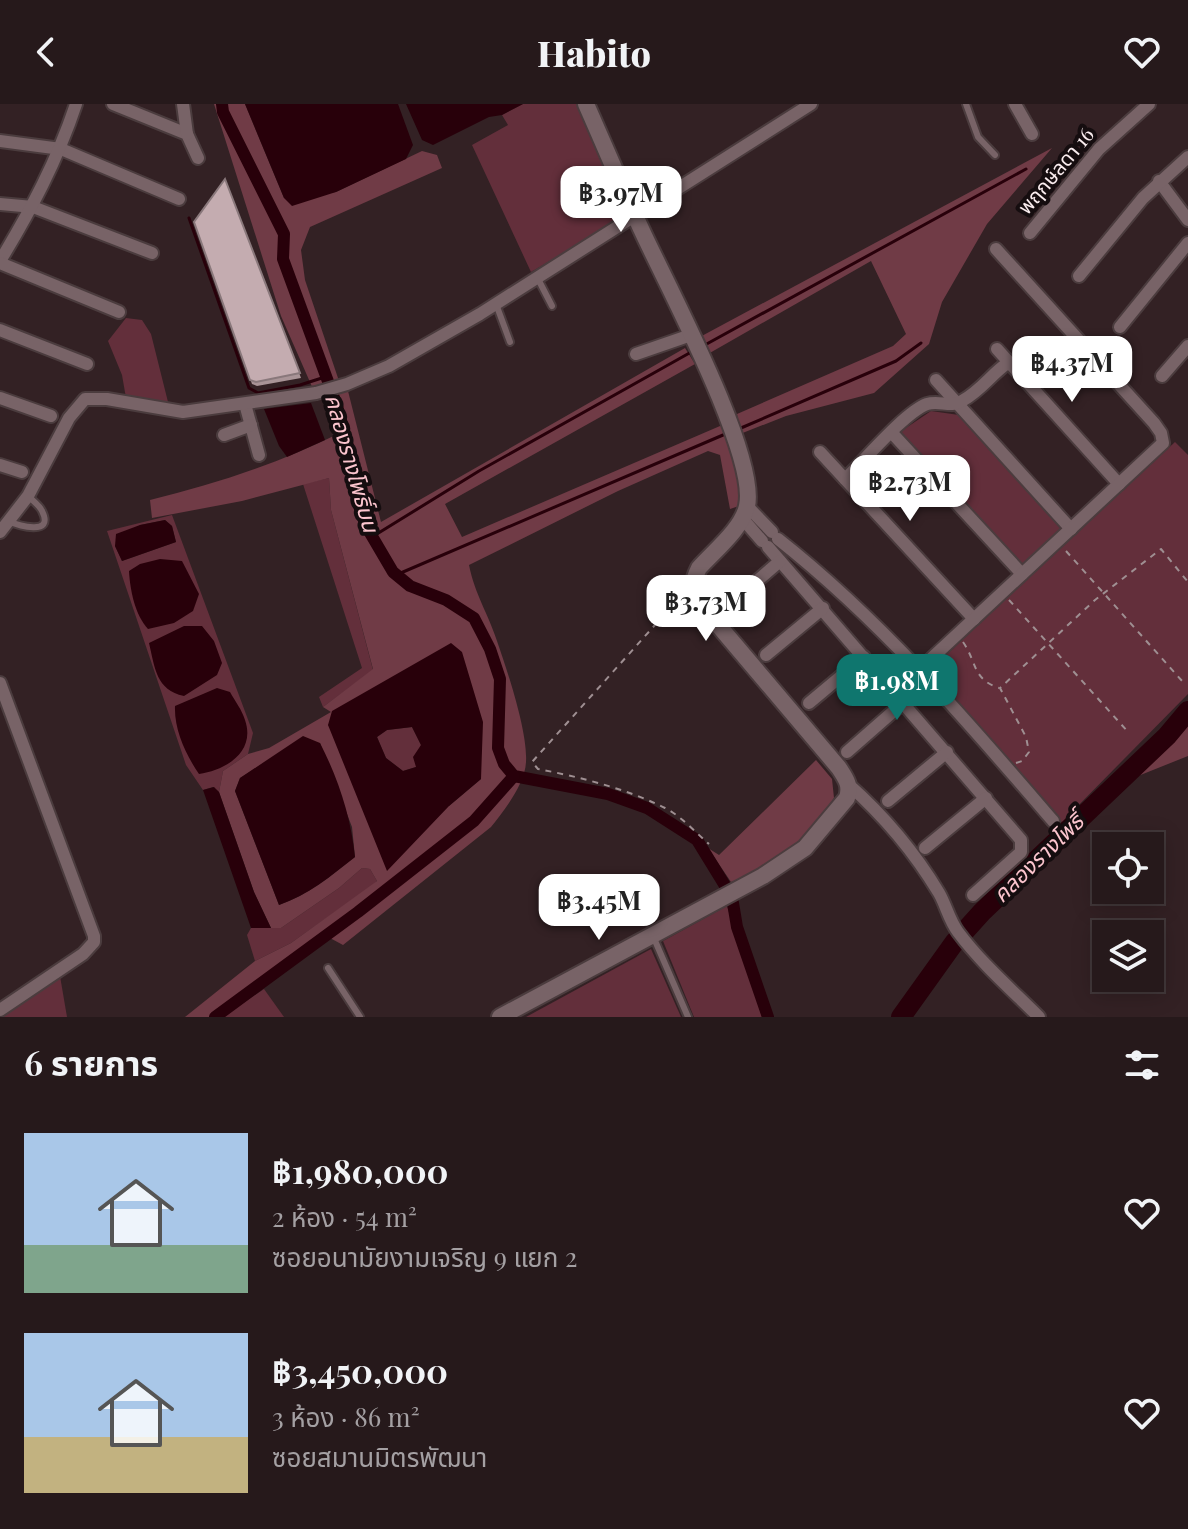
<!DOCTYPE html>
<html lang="th">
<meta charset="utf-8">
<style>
body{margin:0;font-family:"Playfair Display","Noto Sans Thai",serif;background:#2e2224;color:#f1f3f6;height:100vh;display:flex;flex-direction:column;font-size:30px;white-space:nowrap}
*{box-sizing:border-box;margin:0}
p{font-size:26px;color:#a4a0a3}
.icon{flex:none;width:44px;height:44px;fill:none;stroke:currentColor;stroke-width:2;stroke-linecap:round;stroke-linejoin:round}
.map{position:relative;height:913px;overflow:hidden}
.details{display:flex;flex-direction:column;background:#26191b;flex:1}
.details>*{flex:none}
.buttons{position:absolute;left:1092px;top:728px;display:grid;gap:16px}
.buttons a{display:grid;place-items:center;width:72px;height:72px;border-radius:0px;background:#26191b;box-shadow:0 4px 20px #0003,0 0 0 2px #42383a;font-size:40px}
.price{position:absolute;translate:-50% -68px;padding:0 18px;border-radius:16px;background:#fff;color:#222;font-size:26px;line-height:52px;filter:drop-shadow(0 2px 4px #0008)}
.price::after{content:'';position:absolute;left:50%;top:48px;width:24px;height:18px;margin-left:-12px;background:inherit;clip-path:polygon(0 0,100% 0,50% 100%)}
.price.selected{background:#0f766e;color:#fff}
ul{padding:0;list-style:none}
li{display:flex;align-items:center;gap:24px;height:200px;padding:0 24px}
li span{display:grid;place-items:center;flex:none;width:224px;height:160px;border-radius:0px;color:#555}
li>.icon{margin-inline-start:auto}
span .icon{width:96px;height:96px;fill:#fffc;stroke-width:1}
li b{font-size:34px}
h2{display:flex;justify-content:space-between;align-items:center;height:96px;padding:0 24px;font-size:34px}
header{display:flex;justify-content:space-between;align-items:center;height:104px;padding:0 24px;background:#26191b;font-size:36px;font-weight:800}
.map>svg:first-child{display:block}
</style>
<header><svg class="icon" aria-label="back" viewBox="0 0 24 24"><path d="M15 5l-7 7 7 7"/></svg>Habito<svg class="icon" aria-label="heart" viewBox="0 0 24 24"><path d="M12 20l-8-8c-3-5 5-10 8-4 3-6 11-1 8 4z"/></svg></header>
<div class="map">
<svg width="1188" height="913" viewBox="0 0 1188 913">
<rect width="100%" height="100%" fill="#332124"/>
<!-- green -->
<g fill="#632f3b" fill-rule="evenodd">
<polygon points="523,0 577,0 624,111 620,116 531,168 472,41 508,21 502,11"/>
<polygon points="126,214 142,216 151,230 169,302 126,294 122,271 108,237"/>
<polygon points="931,307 959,311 1063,424 1022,463 900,328"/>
<polygon points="1175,338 1188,351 1188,590 1062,718 1058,716 930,566"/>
<polygon points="329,374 331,406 373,566 323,603 319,593 362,564 303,380"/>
<path d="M172,411L253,629L248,650L223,667L219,688L213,683L203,686L186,661L107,427ZM165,416L172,422L176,438L122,457L115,442L140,421Z"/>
<polygon points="412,623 421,641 416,663 403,667 386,654 377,633 387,626"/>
<polygon points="362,764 370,765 377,777 373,781 291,839 255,857 247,831 251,824 281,824 339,784"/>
<polygon points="727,802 762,913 694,913 663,837"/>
<polygon points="651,845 681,913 526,913"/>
<polygon points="60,872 67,913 0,913 0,912"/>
<polygon points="264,885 284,913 222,913"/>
</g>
<!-- forest -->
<g fill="#703b46" fill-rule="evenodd">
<path d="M214,0H245L284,94L336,88L422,47L437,51L442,64L310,123L301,146L305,176L339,277L348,287L381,418L685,244L695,260L445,400L462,433L720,322L725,323L742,380L739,402L730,405L720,351L708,347L618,387L469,461C475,491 488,509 497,537C507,566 528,628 526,658C525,680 504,707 491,723L343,841L330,834L222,913H185L255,857L291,839L377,777L370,765L362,764L339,784L281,824H271L254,788L219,688L223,667L248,650L269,644L331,608L323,603L373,565L331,406L329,374L242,397L152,414L150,396C216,380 279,359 340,329L324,282L313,285L281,212ZM451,540L481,675L449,702L328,621ZM320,639L352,723L355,753C331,772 308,791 279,801L235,687L240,674L259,662Z"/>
<polygon points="1052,44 987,120 942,198 929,240 874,289 786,312 740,330 737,310 893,242 906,230 871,157 708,250 698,234"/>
<polygon points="1188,613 1188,652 1133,674"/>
<polygon points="816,656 832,675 834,694 812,727 762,765 731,778 708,744 719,751"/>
</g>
<!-- water -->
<g fill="#28000a" fill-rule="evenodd">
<polygon points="245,0 398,0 413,41 406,55 336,88 292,102 284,94"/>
<polygon points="406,0 523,0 502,11 489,13 433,41 422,36"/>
<polygon points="311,299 325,336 287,353 279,342 264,305"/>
<polygon points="165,416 172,422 176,438 122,457 115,442 116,430 140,421"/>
<path d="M160,455L182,457L199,490L193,507L174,519L148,525C135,511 130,486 129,467L140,460Z"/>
<path d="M184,522H202L214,537L222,559L217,571L184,592C156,586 155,564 149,539Z"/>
<path d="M451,539L462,548L483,618L481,675L449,702L387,767L328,621L332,607ZM412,623L421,641L413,653L416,663L403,667L386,654L377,633L387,626Z"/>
<path d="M217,584L230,588C235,597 242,606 245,616C256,648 226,666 199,670C186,651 174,626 175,602Z"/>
<path d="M303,632L320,639C338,674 351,713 355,753C331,772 308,791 279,801L235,687L240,674Z"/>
<polygon points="214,683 219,688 254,788 271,824 251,824 203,686"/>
</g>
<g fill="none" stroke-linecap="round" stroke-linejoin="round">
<!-- stream -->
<g stroke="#28000a" stroke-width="3">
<polyline points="189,114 249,284 258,289 300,281 325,273"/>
<polyline points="703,242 1026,65"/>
<polyline points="741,324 896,257 921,239"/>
<polyline points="372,433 479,367 693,247"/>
<polyline points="396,471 723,331"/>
</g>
<!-- canal -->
<g stroke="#28000a" stroke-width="12">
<polyline points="222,0 223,8 284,130 283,155 337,302 355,368 357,396 366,422 393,468 410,482 446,496 474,514 490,545 500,575 498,644 504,660 514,672 608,690 647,704 697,736 732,793 737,823 768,913"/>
<polyline points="215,913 358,808 474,717 514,672"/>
</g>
<!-- river -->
<polyline stroke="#28000a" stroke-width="20" points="901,913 954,839 982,808 1167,632 1188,607"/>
<defs>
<g id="service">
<polyline points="966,0 978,33 995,51"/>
<polyline points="537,173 552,202"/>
<polyline points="496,200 510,238"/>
<path d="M8,417C17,421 55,433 42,407C40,402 32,396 28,392"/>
<polyline points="653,832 688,913"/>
<polyline points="328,864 360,913"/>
</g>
<g id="minor">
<polyline points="113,0 187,30 198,54"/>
<polyline points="183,0 187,30"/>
<polyline points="1015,0 1032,30"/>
<polyline points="0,37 61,45 179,95"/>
<polyline points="1159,77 1188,116"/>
<polyline points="0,100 33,103 152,149"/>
<polyline points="1030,129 1099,45 1149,0"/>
<path d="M0,157C31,106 57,57 76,0"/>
<polyline points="0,159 119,208"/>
<polyline points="1079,172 1143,94 1188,53"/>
<polyline points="1120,223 1188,139"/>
<polyline points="0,226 87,260"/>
<polyline points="997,245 1119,380"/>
<polyline points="636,250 691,231"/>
<polyline points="1162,272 1188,242"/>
<polyline points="936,276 1071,425"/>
<polyline points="0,294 51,312"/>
<polyline points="245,300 259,351"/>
<polyline points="892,329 1022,470"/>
<polyline points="224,331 251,321"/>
<polyline points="820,348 974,515"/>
<polyline points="0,361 22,368"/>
<path d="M845,375C864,357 905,308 927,300C939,296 951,304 962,297C983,285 991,270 1009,258"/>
<polyline points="747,402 772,428"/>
<polyline points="742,414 762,437"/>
<polyline points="0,428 28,392 69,314 85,295 107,295 183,308 316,289 347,280 389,262 480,210 811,0"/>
<path d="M778,435C882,517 967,617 1053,717"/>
<polyline points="768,443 1021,736 1021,748 973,791"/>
<polyline points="735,496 780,457"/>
<polyline points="766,551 823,504"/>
<polyline points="920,565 1163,339 1161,329 1154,319 996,145"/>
<polyline points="0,579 94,832 94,838 83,850 0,906"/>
<polyline points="809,599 864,553"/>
<polyline points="847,648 904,598"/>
<path d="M848,680C883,711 915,749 939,789C946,801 949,816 958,828C981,859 1012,886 1039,913"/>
<polyline points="888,697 947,648"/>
<polyline points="925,744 986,694"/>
</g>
<path id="tertiary" d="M500,913L763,772L805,744L847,694C851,681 846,675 839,664L697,496C692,484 693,476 699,464C714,447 742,425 747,402C758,352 667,181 643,129C623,86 605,43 586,0"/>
</defs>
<!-- service casing -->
<use href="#service" stroke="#4b3c3e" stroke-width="10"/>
<!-- minor casing -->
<use href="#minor" stroke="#4b3c3e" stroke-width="16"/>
<!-- tertiary casing -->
<use href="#tertiary" stroke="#4b3c3e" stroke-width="20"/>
<!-- path -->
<g stroke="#9f8f92" stroke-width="2" stroke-dasharray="6 6" stroke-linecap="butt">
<polyline points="1066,447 1183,578"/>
<path d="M681,492L532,658L538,665C580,673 627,685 665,704C681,712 695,728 709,740"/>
<polyline points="1009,496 1129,629"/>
<path d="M963,538C977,558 972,575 999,584"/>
<polyline points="1016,659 1022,657 1029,648 1026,633 1000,584 1095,496 1161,445 1188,478"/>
</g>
<!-- service -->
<use href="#service" stroke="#786367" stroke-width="6"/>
<!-- minor -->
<use href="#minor" stroke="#786367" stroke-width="12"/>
<!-- tertiary -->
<use href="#tertiary" stroke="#786367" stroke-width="16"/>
</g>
<!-- wall -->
<polygon fill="#a99497" points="225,75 301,274 257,282 252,280 194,118"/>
<!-- building -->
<polygon fill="#c4acb0" stroke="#89787b" stroke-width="2" points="225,75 300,269 256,278 250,276 194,118"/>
<g text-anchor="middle" stroke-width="8" stroke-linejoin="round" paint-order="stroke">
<!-- street labels -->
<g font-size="20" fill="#f9ecee" stroke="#150d0f">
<text transform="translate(1056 67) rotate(-50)" y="7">พฤกษ์ลดา 16</text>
</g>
<!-- water labels -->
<g font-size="22" font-style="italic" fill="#fcc5ce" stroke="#150d0f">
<text transform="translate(352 359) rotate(74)" y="8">คลองรางโพธิ์บน</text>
<text transform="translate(1038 754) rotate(-44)" y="8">คลองรางโพธิ์</text>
</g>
</g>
</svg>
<div class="buttons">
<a><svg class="icon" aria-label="locate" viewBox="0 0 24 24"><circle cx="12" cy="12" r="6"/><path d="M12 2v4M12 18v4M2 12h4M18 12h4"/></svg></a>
<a><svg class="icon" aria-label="layers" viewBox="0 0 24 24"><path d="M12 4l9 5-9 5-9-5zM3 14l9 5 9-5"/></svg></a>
</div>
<b class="price" style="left:621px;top:130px">฿3.97M</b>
<b class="price" style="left:1072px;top:300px">฿4.37M</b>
<b class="price" style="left:910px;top:419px">฿2.73M</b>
<b class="price" style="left:706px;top:539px">฿3.73M</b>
<b class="price selected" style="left:897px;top:618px">฿1.98M</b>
<b class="price" style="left:599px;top:838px">฿3.45M</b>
</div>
<section class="details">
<h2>6 รายการ<svg class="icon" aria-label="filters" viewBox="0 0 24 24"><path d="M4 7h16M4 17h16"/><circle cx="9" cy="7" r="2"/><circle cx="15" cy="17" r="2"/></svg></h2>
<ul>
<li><span style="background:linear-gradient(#a9c7e8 70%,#7fa58c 0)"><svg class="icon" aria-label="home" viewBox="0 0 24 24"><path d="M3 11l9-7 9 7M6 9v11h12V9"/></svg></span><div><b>฿1,980,000</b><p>2 ห้อง · 54 m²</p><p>ซอยอนามัยงามเจริญ 9 แยก 2</p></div><svg class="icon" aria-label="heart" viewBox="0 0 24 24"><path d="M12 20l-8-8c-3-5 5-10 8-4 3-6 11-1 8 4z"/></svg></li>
<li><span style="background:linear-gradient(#a9c7e8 65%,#c2b280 0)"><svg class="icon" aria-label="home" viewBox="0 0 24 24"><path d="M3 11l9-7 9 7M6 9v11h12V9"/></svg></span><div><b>฿3,450,000</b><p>3 ห้อง · 86 m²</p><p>ซอยสมานมิตรพัฒนา</p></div><svg class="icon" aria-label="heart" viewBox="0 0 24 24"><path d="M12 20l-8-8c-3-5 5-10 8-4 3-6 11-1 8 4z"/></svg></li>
</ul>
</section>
